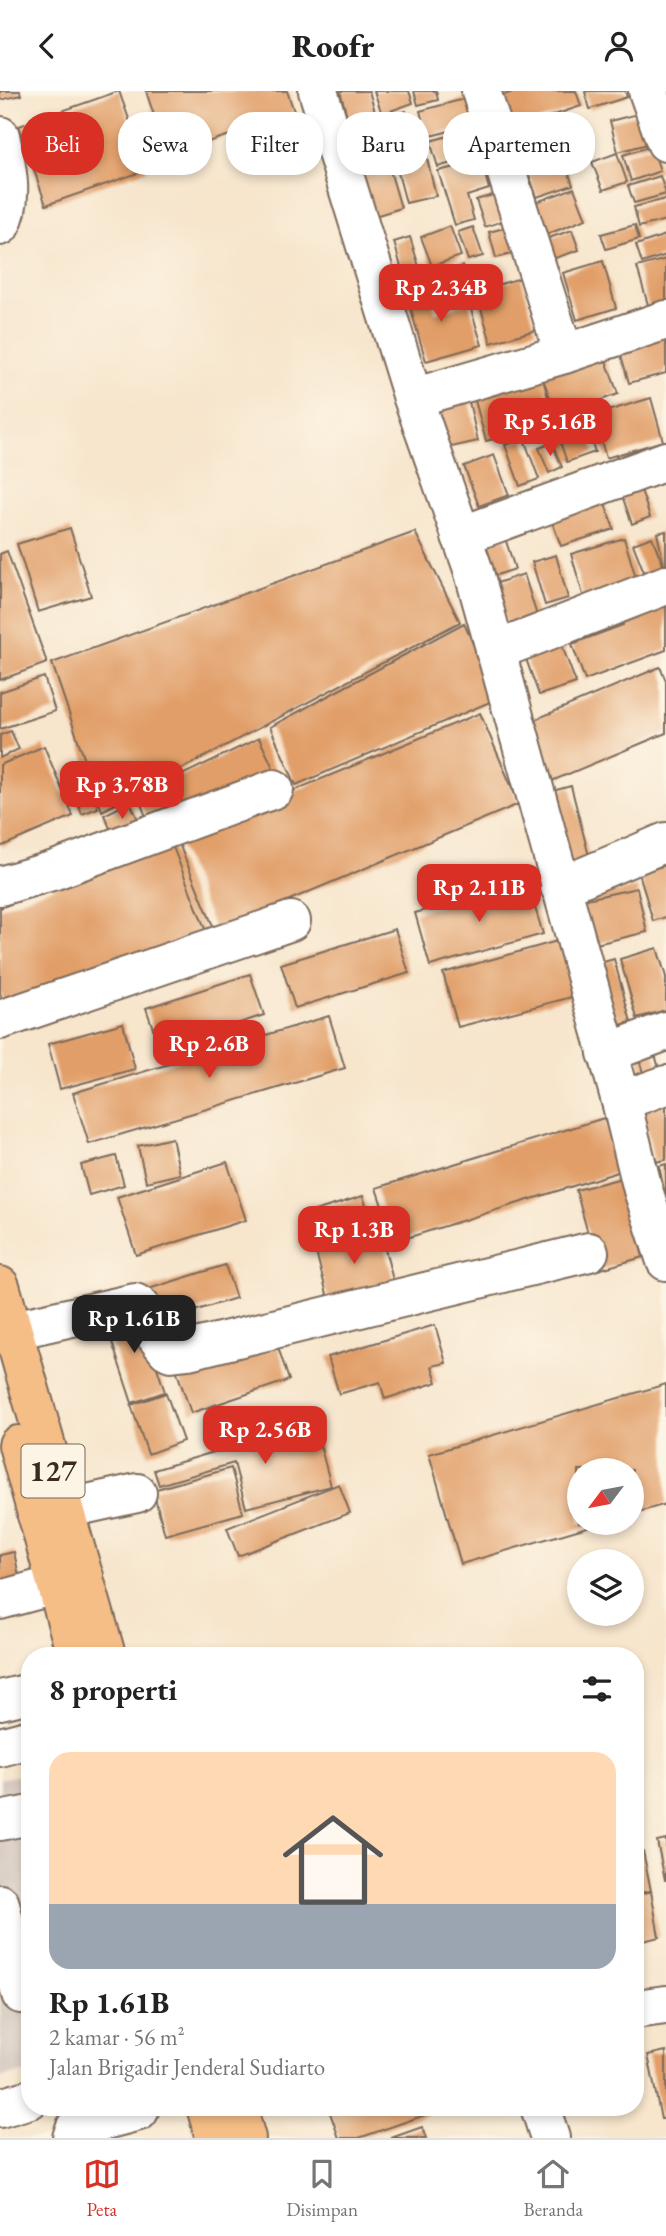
<!DOCTYPE html>
<html lang="id">
<meta charset="utf-8">
<style>
body{margin:0;font-family:"EB Garamond",serif;background:#f2f2f2;color:#222;height:100vh;display:flex;flex-direction:column;font-size:26px;white-space:nowrap}
*{box-sizing:border-box;margin:0}
p{font-size:23px;color:#767676}
.icon{flex:none;width:38px;height:38px;fill:none;stroke:currentColor;stroke-width:2;stroke-linecap:round;stroke-linejoin:round}
.map{position:relative;flex:1;overflow:hidden}
.side{position:absolute;left:21px;top:1556px;width:623px;height:469px;display:flex;flex-direction:column;background:#fff;border-radius:28px;box-shadow:0 4px 10px #0003}
.side>*{flex:none}
.guide{position:absolute;left:21px;top:21px;width:625px;height:63px;display:flex;gap:14px}
.needle{width:46px;rotate:238deg}
.fabs{position:absolute;left:567px;top:1367px;display:grid;gap:14px}
.fabs a{display:grid;place-items:center;width:77px;height:77px;border-radius:50%;background:#fff;box-shadow:0 4px 10px #0003;font-size:35px}
.price{position:absolute;translate:-50% -60px;padding:0 16px;border-radius:14px;background:#d93025;color:#fff;font-size:23px;line-height:46px;filter:drop-shadow(0 2px 4px #0008)}
.price::after{content:'';position:absolute;left:50%;top:42px;width:21px;height:16px;margin-left:-10px;background:inherit;clip-path:polygon(0 0,100% 0,50% 100%)}
.price.on{background:#222;color:#fff}
ul{padding:0;list-style:none}
li{display:grid;align-content:center;gap:14px;height:371px;padding:0 28px}
li+li{border-top:2px solid #e0e0e0}
li span{display:grid;place-items:center;height:217px;border-radius:21px;color:#555}
li>.icon{margin-inline-start:auto}
span .icon{width:126px;height:126px;fill:#fffc;stroke-width:1}
li b{font-size:30px}
h2{display:flex;justify-content:space-between;align-items:center;height:84px;padding:0 28px;font-size:30px}
.tag{padding:0 24px;border-radius:28px;background:#fff;box-shadow:0 4px 10px #0003;font-size:24px;line-height:63px}
.tag.on{background:#d93025;color:#fff}
header{display:flex;justify-content:space-between;align-items:center;height:91px;padding:0 28px;background:#fff;font-size:32px;font-weight:800}
.menu{display:flex;justify-content:space-around;align-items:center;height:98px;border-top:2px solid #e0e0e0;background:#fff;font-size:19px;color:#767676}
.menu a{display:grid;justify-items:center;gap:4px}
.menu .on{color:#d93025}
.map>svg:first-child{display:block}
</style>
<header><svg class="icon" aria-label="back" viewBox="0 0 24 24"><path d="M15 5l-7 7 7 7"/></svg>Roofr<svg class="icon" aria-label="person" viewBox="0 0 24 24"><circle cx="12" cy="8" r="4"/><path d="M4 21q1-7 8-7t8 7"/></svg></header>
<div class="map">
<svg width="666" height="2047" viewBox="0 0 666 2047">
<rect width="100%" height="100%" fill="#fcf5e5"/>
<filter id="ink" filterUnits="userSpaceOnUse"><feTurbulence type="fractalNoise" baseFrequency=".0143" numOctaves="2"/><feDisplacementMap in="SourceGraphic" scale="14" xChannelSelector="R" yChannelSelector="G"/><feConvolveMatrix kernelMatrix="1 2 1 2 8 2 1 2 1" color-interpolation-filters="sRGB"/></filter>
<filter id="wash" filterUnits="userSpaceOnUse"><feTurbulence type="fractalNoise" baseFrequency=".00686" numOctaves="4" result="noise"/><feDisplacementMap in="SourceGraphic" scale="28" xChannelSelector="R" yChannelSelector="G"/><feGaussianBlur stdDeviation="1.57" result="paint"/><feColorMatrix in="noise" values="0 0 0 0 0 0 0 0 0 0 0 0 0 0 0 0 0 1.4 0 .05"/><feComposite in="paint" operator="in"/></filter>
<g filter="url(#wash)">
<rect width="100%" height="100%" fill="#f7e5cc"/>
<!-- industrial -->
<polygon fill="#cec1ba" points="30,1682 30,1980 0,1987 0,1688"/>
<g id="blocks">
<!-- building -->
<g fill="#e19e67">
<polygon points="0,0 20,0 21,4 0,9"/>
<polygon points="119,0 147,79 46,114 19,35"/>
<polygon points="146,0 287,0 295,23 167,64"/>
<polygon points="340,0 369,0 376,24 349,32"/>
<polygon points="374,0 409,0 413,12 382,23"/>
<polygon points="414,0 436,0 438,9 418,14"/>
<polygon points="515,0 576,0 581,15 512,38 501,5"/>
<polygon points="588,0 625,0 627,6 590,18 585,1"/>
<polygon points="471,6 479,32 427,46 420,20"/>
<polygon points="406,20 416,43 392,53 382,29"/>
<polygon points="642,22 651,52 618,61 610,30"/>
<polygon points="379,30 386,55 350,66 343,41"/>
<polygon points="556,36 564,60 527,72 519,47"/>
<polygon points="471,39 478,64 438,76 430,50"/>
<polygon points="423,51 436,105 406,112 392,59"/>
<polygon points="652,55 660,80 631,90 623,64"/>
<polygon points="384,59 401,117 368,127 352,69"/>
<polygon points="617,62 627,91 603,99 592,71"/>
<polygon points="564,69 573,94 537,106 528,81"/>
<polygon points="481,70 489,98 467,105 474,129 455,134 438,80"/>
<polygon points="660,85 666,103 634,112 628,95"/>
<polygon points="574,97 586,128 543,145 531,113"/>
<polygon points="500,102 509,128 485,136 476,109"/>
<polygon points="666,108 666,129 639,136 634,116"/>
<polygon points="635,134 639,148 606,158 601,143"/>
<polygon points="450,135 461,165 432,175 421,146"/>
<polygon points="512,135 519,161 496,167 489,141"/>
<polygon points="473,136 483,165 468,169 458,141"/>
<polygon points="572,139 579,159 552,168 546,148"/>
<polygon points="666,144 666,164 642,172 636,154"/>
<polygon points="410,146 420,179 403,183 394,151"/>
<polygon points="666,168 666,212 649,217 637,176"/>
<polygon points="603,170 616,217 577,229 563,182"/>
<polygon points="463,175 472,203 440,212 432,185"/>
<polygon points="422,186 436,222 469,212 482,254 426,270 403,192"/>
<polygon points="521,187 536,239 491,252 476,200"/>
<polygon points="666,245 666,282 629,292 619,257"/>
<polygon points="603,261 618,303 557,325 543,288 555,332 486,350 473,302"/>
<polygon points="467,302 478,350 447,357 436,309"/>
<polygon points="651,307 663,350 606,367 594,324"/>
<polygon points="585,332 595,361 567,371 557,342"/>
<polygon points="524,348 539,388 520,395 505,354"/>
<polygon points="552,352 562,376 549,382 539,357"/>
<polygon points="494,364 509,404 479,415 464,375"/>
<polygon points="639,393 650,426 632,433 620,399"/>
<polygon points="603,407 614,438 561,455 550,425"/>
<polygon points="70,437 91,505 38,521 17,453"/>
<polygon points="666,440 666,479 665,479 657,442"/>
<polygon points="415,441 460,531 102,720 52,572"/>
<polygon points="652,446 665,479 646,486 633,453"/>
<polygon points="505,447 515,478 494,485 485,453"/>
<polygon points="624,447 637,490 584,507 571,463"/>
<polygon points="7,460 47,572 0,589 0,463"/>
<polygon points="556,464 568,507 545,514 532,471"/>
<polygon points="524,483 538,528 508,537 494,493"/>
<polygon points="666,508 666,559 585,589 572,553 623,534 620,526"/>
<polygon points="464,532 497,608 296,694 270,636"/>
<polygon points="561,552 576,592 539,604 525,565"/>
<polygon points="660,576 666,590 666,642 547,692 522,634"/>
<polygon points="44,586 55,620 0,638 0,601"/>
<polygon points="480,622 519,713 215,840 177,748"/>
<polygon points="11,640 19,658 0,667 0,644"/>
<polygon points="259,647 279,689 150,736 138,705"/>
<polygon points="44,655 73,725 0,756 0,674"/>
<polygon points="82,675 98,717 82,723 66,682"/>
<polygon points="571,695 590,769 568,774 549,701"/>
<polygon points="130,711 141,735 115,748 104,724"/>
<polygon points="171,751 207,843 4,914 0,902 0,817"/>
<polygon points="666,774 666,826 653,830 639,782"/>
<polygon points="527,790 543,843 430,875 415,822"/>
<polygon points="637,797 647,841 592,854 582,809"/>
<polygon points="395,838 409,882 295,917 281,873"/>
<polygon points="568,847 583,903 458,936 443,882"/>
<polygon points="657,857 666,886 666,919 637,927 620,868"/>
<polygon points="614,868 631,931 613,936 596,873"/>
<polygon points="250,883 264,924 160,958 146,917"/>
<polygon points="329,925 345,977 89,1053 73,1002"/>
<polygon points="123,932 135,978 60,998 48,953"/>
<polygon points="653,956 661,985 645,989 637,961"/>
<polygon points="666,1013 666,1069 654,1071 643,1018"/>
<polygon points="604,1027 621,1080 394,1151 376,1097"/>
<polygon points="172,1047 180,1083 146,1091 138,1055"/>
<polygon points="116,1065 124,1094 89,1104 81,1074"/>
<polygon points="227,1071 246,1129 136,1164 117,1106"/>
<polygon points="666,1073 666,1104 665,1104 659,1075"/>
<polygon points="622,1087 643,1166 598,1179 576,1099"/>
<polygon points="363,1105 373,1137 315,1156 305,1123"/>
<polygon points="381,1143 393,1189 328,1207 316,1161"/>
<polygon points="225,1174 236,1207 152,1233 142,1200"/>
<polygon points="137,1216 165,1301 132,1312 104,1227"/>
<polygon points="435,1234 446,1272 432,1275 437,1291 385,1308 380,1291 339,1303 328,1266"/>
<polygon points="274,1244 289,1289 191,1322 176,1278"/>
<polygon points="666,1293 666,1413 632,1423 632,1379 579,1379 579,1432 601,1432 461,1473 429,1363"/>
<polygon points="166,1302 183,1350 148,1363 131,1314"/>
<polygon points="314,1331 331,1395 246,1417 234,1372 159,1394 154,1379"/>
<polygon points="231,1377 243,1422 165,1444 153,1399"/>
<polygon points="339,1393 350,1422 238,1465 227,1437"/>
<polygon points="14,1461 21,1495 0,1500 0,1464"/>
<polygon points="666,1748 666,1789 665,1789 657,1750"/>
<polygon points="643,1760 651,1800 635,1803 635,1761"/>
<polygon points="651,1800 659,1846 635,1852 635,1805"/>
<polygon points="666,1960 666,2028 661,2028 648,1964"/>
<polygon points="328,2016 448,2016 359,2047 339,2047"/>
<polygon points="422,2036 426,2047 391,2047"/>
</g>
</g>
</g>
<g filter="url(#ink)">
<use href="#blocks" fill-opacity="0" stroke="#7d6b5b" stroke-width="2"/>
<g fill="none" stroke-linecap="round" stroke-linejoin="round">
<defs>
<g id="minor">
<polyline points="318,0 413,307 473,478 621,1010 643,1099 666,1170"/>
<polyline points="481,0 564,263"/>
<polyline points="648,0 666,51"/>
<path d="M0,45C6,73 15,109 0,135"/>
<polyline points="413,307 564,263 666,229"/>
<polyline points="461,445 666,370"/>
<polyline points="495,560 666,494"/>
<polyline points="0,795 55,779 274,698"/>
<polyline points="560,796 666,751"/>
<polyline points="0,929 291,830"/>
<polyline points="607,962 666,940"/>
<polyline points="621,1010 666,994"/>
<polyline points="0,1242 135,1212 140,1215 156,1245 167,1259 171,1261 188,1259 589,1161"/>
<polyline points="37,1424 137,1402"/>
<polyline points="0,1509 84,1486"/>
<polyline points="0,1609 30,1602"/>
<polyline points="0,1656 30,1648"/>
<polyline points="0,1730 30,1724"/>
<polyline points="0,1813 21,1903"/>
<polyline points="635,1918 666,1914"/>
<polyline points="540,2016 550,2047"/>
<polyline points="0,2017 30,2008"/>
<polyline points="72,2047 75,2038 79,2036 139,2020"/>
</g>
<g id="major">
<polyline points="0,1195 106,1564"/>
<polyline points="18,1354 76,1564"/>
<polyline points="206,2016 215,2047"/>
<polyline points="237,2016 246,2047"/>
</g>
</defs>
<!-- minor casing -->
<use href="#minor" stroke="#7d6b5b" stroke-width="42"/>
<!-- major casing -->
<use href="#major" stroke="#7d6b5b" stroke-width="42"/>
<!-- minor -->
<use href="#minor" stroke="#fff" stroke-width="38"/>
<!-- major -->
<use href="#major" stroke="#f6be87" stroke-width="38"/>
</g>
</g>
<g text-anchor="middle" stroke-width="5" stroke-linejoin="round" paint-order="stroke">
<!-- shield labels -->
<rect fill="#fcf5e5" stroke="#75675a" stroke-width="2" x="21.5" y="1353.5" width="63" height="53" rx="5"/>
<g font-size="30" font-weight="bold" fill="#3b2a1e">
<text x="53" y="1390">127</text>
</g>
</g>
</svg>
<div class="fabs">
<a><svg class="needle" viewBox="-14 -14 28 28"><path d="M0-13l5 13h-10z" fill="#e53935"/><path d="M0 13l5-13h-10z" fill="#767676"/></svg></a>
<a><svg class="icon" aria-label="layers" viewBox="0 0 24 24"><path d="M12 4l9 5-9 5-9-5zM3 14l9 5 9-5"/></svg></a>
</div>
<b class="price" style="left:441px;top:233px">Rp 2.34B</b>
<b class="price" style="left:550px;top:367px">Rp 5.16B</b>
<b class="price" style="left:122px;top:730px">Rp 3.78B</b>
<b class="price" style="left:479px;top:833px">Rp 2.11B</b>
<b class="price" style="left:209px;top:989px">Rp 2.6B</b>
<b class="price" style="left:354px;top:1175px">Rp 1.3B</b>
<b class="price on" style="left:134px;top:1264px">Rp 1.61B</b>
<b class="price" style="left:265px;top:1375px">Rp 2.56B</b>
<div class="guide">
<a class="tag on">Beli</a>
<a class="tag">Sewa</a>
<a class="tag">Filter</a>
<a class="tag">Baru</a>
<a class="tag">Apartemen</a>
</div>
<section class="side">
<h2>8 properti<svg class="icon" aria-label="filters" viewBox="0 0 24 24"><path d="M4 7h16M4 17h16"/><circle cx="9" cy="7" r="2"/><circle cx="15" cy="17" r="2"/></svg></h2>
<ul>
<li><span style="background:linear-gradient(#ffd9b3 70%,#9aa5b1 0)"><svg class="icon" aria-label="home" viewBox="0 0 24 24"><path d="M3 11l9-7 9 7M6 9v11h12V9"/></svg></span><div><b>Rp 1.61B</b><p>2 kamar · 56 m²</p><p>Jalan Brigadir Jenderal Sudiarto</p></div></li>
</ul>
</section>
</div>
<nav class="menu">
<a class="on"><svg class="icon" aria-label="map" viewBox="0 0 24 24"><path d="M3 6l6-2 6 2 6-2v14l-6 2-6-2-6 2zM9 4v14M15 6v14"/></svg>Peta</a>
<a><svg class="icon" aria-label="saved" viewBox="0 0 24 24"><path d="M7 4h10v16l-5-4-5 4z"/></svg>Disimpan</a>
<a><svg class="icon" aria-label="home" viewBox="0 0 24 24"><path d="M3 11l9-7 9 7M6 9v11h12V9"/></svg>Beranda</a>
</nav>
